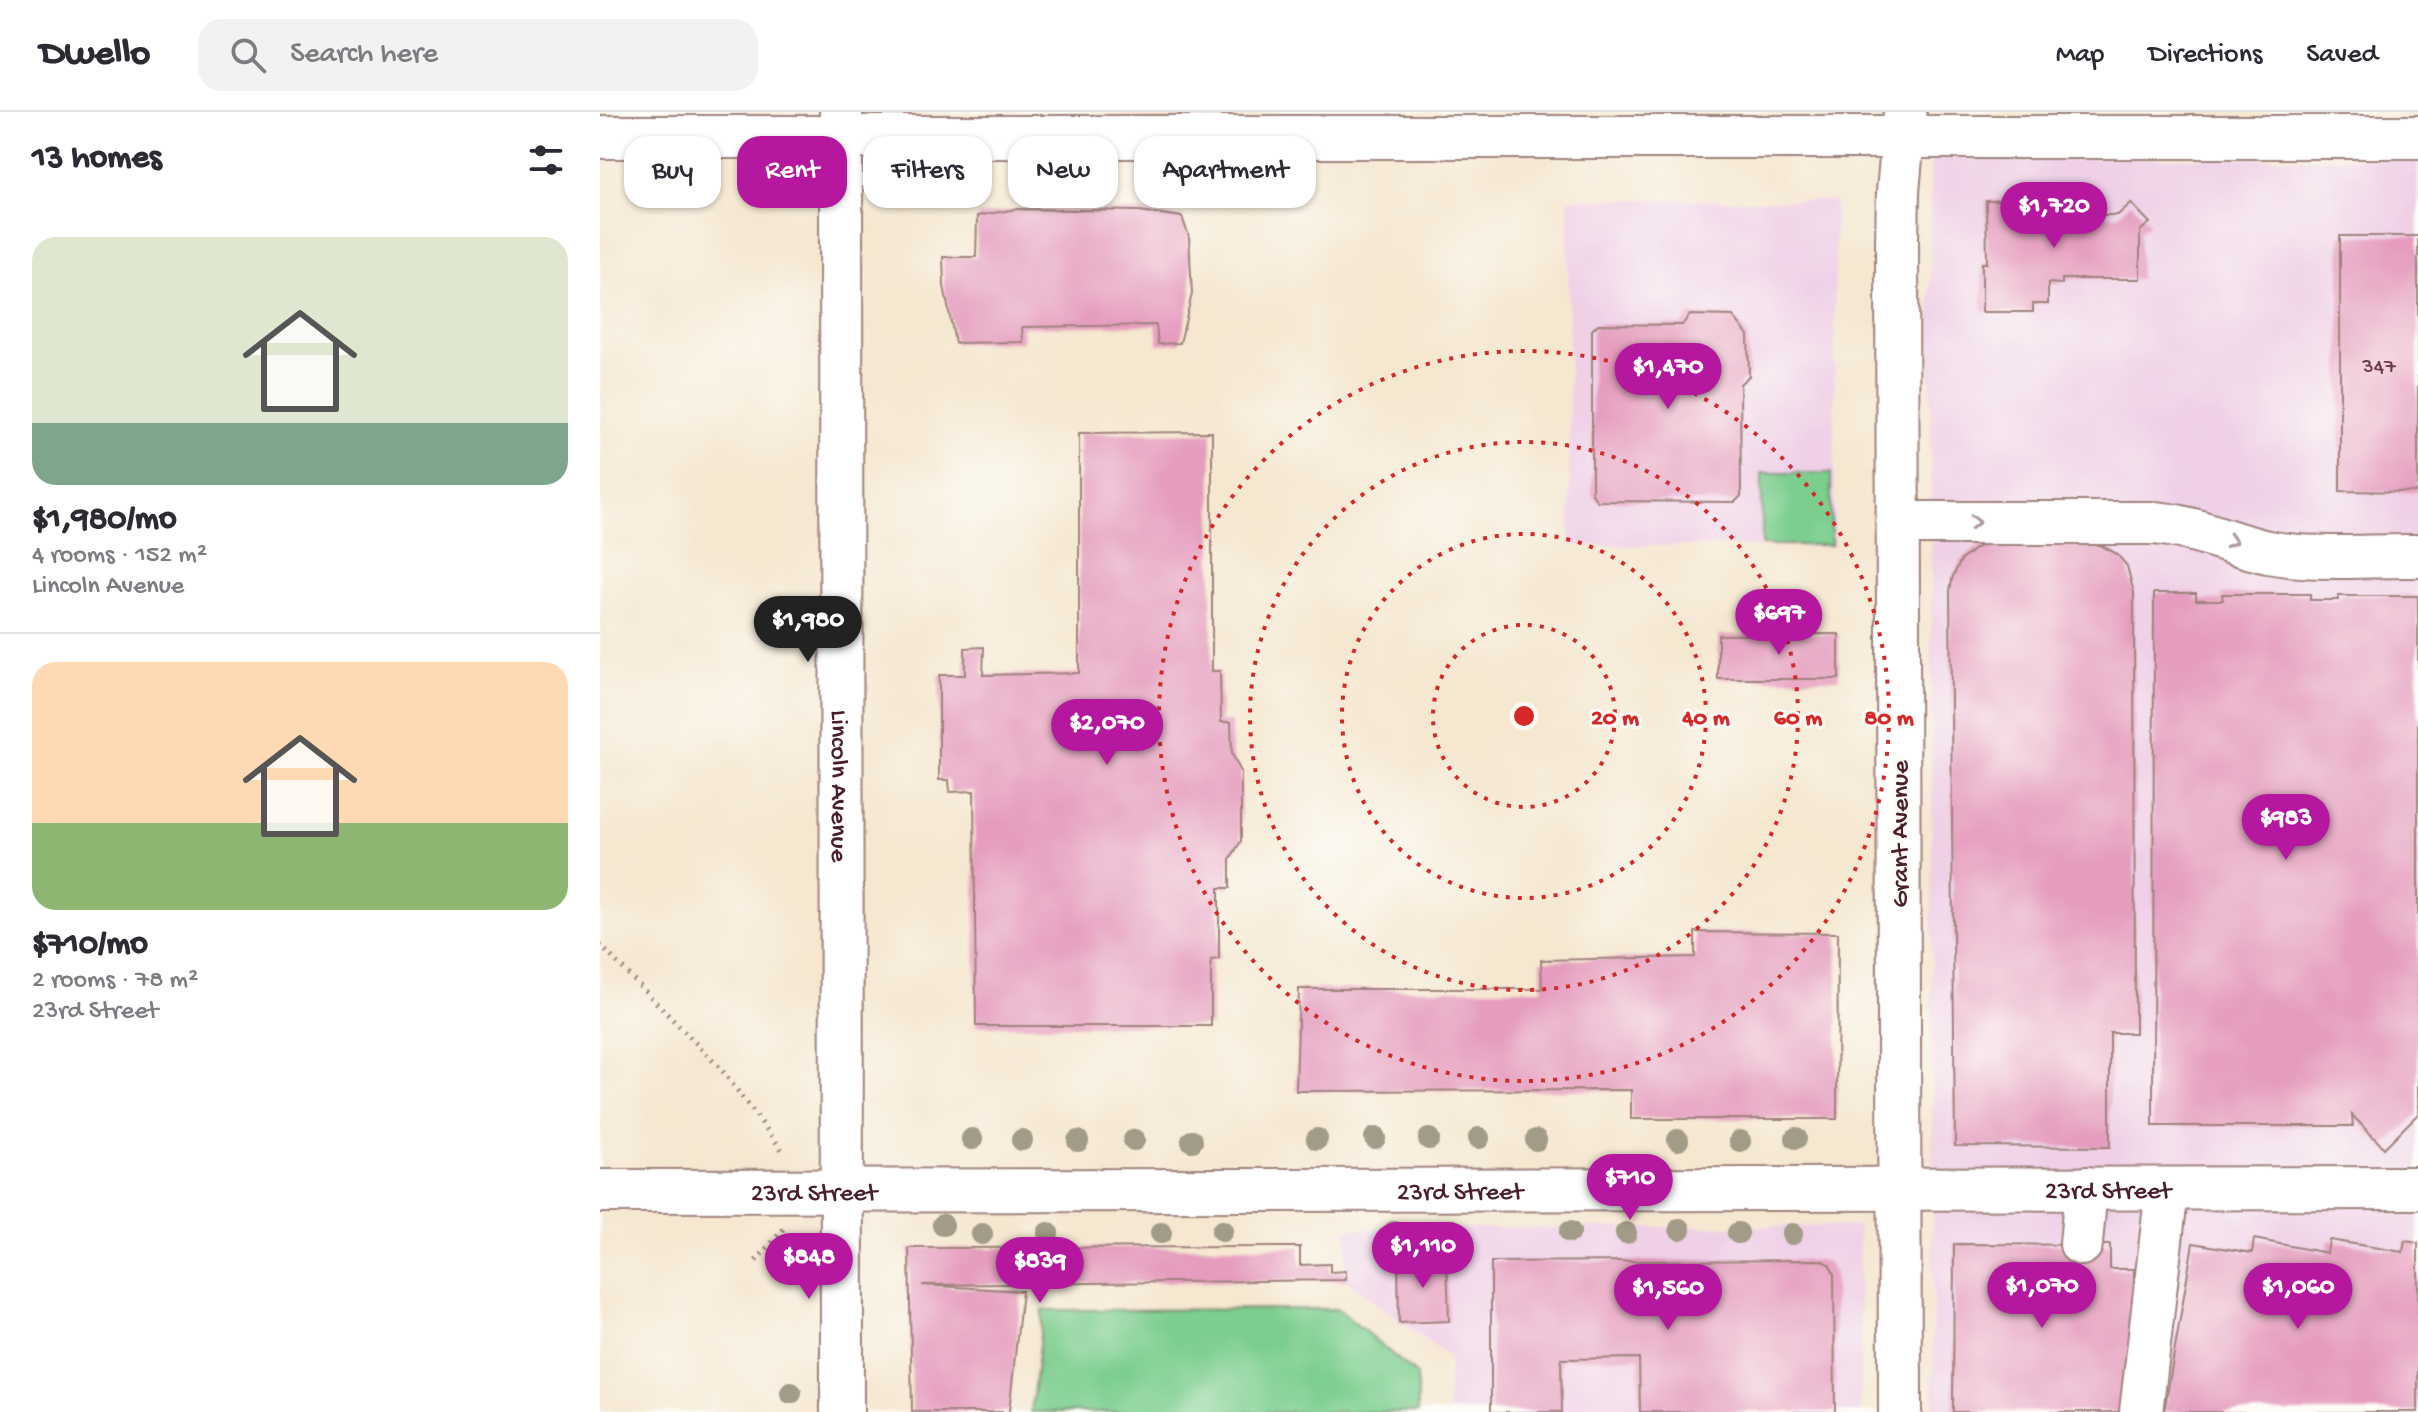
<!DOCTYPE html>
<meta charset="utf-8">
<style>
body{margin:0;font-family:"Gochi Hand",sans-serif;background:#f2f2f3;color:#2b2b33;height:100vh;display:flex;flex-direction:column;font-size:30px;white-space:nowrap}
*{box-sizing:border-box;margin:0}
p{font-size:26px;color:#7c7c81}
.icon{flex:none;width:44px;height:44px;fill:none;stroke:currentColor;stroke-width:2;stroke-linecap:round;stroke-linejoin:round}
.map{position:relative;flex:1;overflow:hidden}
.sheet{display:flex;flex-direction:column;background:#fff;width:600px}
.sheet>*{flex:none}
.top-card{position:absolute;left:24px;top:24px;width:760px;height:72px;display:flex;gap:16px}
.price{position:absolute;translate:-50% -68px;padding:0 18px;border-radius:28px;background:#b5179e;color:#fff;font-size:26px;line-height:52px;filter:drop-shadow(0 2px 4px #0008)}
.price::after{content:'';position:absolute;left:50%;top:48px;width:24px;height:18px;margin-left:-12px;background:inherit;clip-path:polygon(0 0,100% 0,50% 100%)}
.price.active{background:#222;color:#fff}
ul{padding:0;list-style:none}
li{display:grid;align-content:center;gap:16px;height:424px;padding:0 32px}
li+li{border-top:2px solid #e1e1e2}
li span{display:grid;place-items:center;height:248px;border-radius:24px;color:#555}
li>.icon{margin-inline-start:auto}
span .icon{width:144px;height:144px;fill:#fffc;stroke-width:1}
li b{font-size:34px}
h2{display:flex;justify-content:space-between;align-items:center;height:96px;padding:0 32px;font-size:34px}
.pill{padding:0 28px;border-radius:24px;background:#fff;box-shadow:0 2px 6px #0004;font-size:28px;line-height:72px}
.pill.active{background:#b5179e;color:#fff}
header{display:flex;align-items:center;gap:48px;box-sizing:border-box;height:112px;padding:0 40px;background:#fff;border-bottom:2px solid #e1e1e2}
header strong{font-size:38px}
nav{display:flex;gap:44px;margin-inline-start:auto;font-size:28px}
.search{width:560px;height:72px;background:#f2f2f3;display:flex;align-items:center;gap:20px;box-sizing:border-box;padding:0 28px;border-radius:24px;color:#7c7c81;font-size:30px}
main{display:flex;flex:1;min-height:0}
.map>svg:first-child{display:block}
</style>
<header>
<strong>Dwello</strong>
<div class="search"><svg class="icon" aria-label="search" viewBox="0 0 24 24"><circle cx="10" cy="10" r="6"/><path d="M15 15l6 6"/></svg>Search here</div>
<nav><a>Map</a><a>Directions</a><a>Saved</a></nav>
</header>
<main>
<section class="sheet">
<h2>13 homes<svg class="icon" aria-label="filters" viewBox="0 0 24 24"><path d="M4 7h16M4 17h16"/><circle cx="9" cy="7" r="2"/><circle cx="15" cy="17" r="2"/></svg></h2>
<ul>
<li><span style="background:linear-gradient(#dfe7d0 75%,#7fa58c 0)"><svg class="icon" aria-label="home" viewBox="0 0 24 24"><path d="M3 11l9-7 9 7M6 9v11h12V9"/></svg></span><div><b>$1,980/mo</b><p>4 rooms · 152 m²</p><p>Lincoln Avenue</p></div></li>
<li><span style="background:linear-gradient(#ffd9b3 65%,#8fb573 0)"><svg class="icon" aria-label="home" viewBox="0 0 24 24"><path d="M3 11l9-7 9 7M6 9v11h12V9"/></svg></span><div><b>$710/mo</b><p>2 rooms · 78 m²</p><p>23rd Street</p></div></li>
</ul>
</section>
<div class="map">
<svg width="1818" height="1300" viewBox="0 0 1818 1300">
<rect width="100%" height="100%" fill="#fdfcf7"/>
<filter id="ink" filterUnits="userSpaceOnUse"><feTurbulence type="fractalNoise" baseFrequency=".0125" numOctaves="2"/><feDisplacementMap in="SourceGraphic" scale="16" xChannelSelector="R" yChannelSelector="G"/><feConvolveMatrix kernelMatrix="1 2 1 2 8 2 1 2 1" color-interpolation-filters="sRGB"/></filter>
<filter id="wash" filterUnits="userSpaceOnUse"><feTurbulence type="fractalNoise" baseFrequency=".006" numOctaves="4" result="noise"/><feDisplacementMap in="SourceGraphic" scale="32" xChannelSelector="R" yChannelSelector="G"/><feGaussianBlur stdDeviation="1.8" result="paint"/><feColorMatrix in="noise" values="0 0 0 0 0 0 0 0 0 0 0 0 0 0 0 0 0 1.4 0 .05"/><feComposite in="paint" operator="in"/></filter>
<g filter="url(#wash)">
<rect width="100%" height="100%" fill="#f5e7d0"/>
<!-- built -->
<g fill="#efd0e7">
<polygon points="1330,46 1818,46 1818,1300 1333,1300"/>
<polygon points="968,87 1235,89 1234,435 970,433"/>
<polygon points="1259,1114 1261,1300 848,1300 849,1245 746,1168 746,1117"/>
</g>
<!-- green -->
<g fill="#7cce8f" stroke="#63765d" stroke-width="2">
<rect x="1162" y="361" width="69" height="72"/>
<polygon points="738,1197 817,1263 818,1300 431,1300 443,1198"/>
</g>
<g id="blocks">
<!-- building -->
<g fill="#e59cbe">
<polygon points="1435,88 1435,92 1495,92 1495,103 1518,103 1531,91 1550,111 1540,119 1540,167 1462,167 1462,172 1448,171 1448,192 1433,192 1433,200 1382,200 1382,151 1387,151 1386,89"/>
<polygon points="416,97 539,99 582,105 589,125 592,182 580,231 558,232 556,213 422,215 423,230 355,231 344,174 343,145 376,145 377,104"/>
<polygon points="1740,124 1818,124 1818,380 1740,379"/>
<polygon points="1090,203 1133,204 1148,223 1149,264 1140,272 1141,384 1135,390 997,389 992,382 992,218 998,212 1082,213"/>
<polygon points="612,320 612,559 620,559 621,610 631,610 632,642 641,660 641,729 630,747 630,776 619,776 619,847 611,848 611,914 376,914 374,679 350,680 349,668 339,668 339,563 365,563 365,536 384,535 383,563 479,561 479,321"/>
<polygon points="1493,429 1517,442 1527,454 1534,481 1535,921 1510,921 1510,1035 1355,1034 1350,478 1353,464 1361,448 1376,436 1391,430"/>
<polygon points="1554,481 1596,481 1596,488 1623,488 1622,482 1710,482 1710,488 1738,488 1738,484 1818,484 1818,1002 1784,1036 1752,1003 1753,1014 1553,1014"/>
<polygon points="1239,522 1239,567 1118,567 1118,523"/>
<polygon points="1095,820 1238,821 1237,1007 1031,1007 1031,978 696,979 699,877 942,877 941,848 1095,845"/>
<polygon points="1654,1127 1727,1141 1729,1128 1803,1140 1805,1129 1818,1131 1818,1300 1564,1300 1593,1131 1652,1141"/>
<polygon points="1354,1132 1510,1133 1510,1157 1534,1157 1534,1300 1353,1300"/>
<polygon points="700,1135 700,1153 730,1152 730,1160 746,1159 746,1168 322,1173 422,1179 409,1300 312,1300 309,1136"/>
<polygon points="847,1145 849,1209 799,1211 798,1147"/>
<polygon points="1221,1148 1229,1152 1234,1162 1235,1300 1040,1300 1039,1246 961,1247 962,1300 891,1300 891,1150"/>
</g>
</g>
</g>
<g filter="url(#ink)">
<use href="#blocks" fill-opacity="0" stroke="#a0837e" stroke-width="2"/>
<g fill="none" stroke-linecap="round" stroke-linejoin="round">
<defs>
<g id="minor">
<path id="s1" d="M241,0L242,1300"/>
<polyline points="0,25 1818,25"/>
<path d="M1297,411H1554C1594,414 1630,432 1668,440C1716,449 1769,443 1818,444"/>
<path id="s2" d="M0,1079L1818,1076"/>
<polyline points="1481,1132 1486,1076"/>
<polyline points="1300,1300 1297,130 1298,80 1305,0"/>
<polyline points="1541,1300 1567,1077"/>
</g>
</defs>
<!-- minor casing -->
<use href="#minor" stroke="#a0837e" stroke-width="46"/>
<!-- path -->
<g stroke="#a0837e" stroke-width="5" stroke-dasharray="2 6" stroke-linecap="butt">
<polyline points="0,833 121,957 185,1042"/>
<polyline points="156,1149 187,1113"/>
</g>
<!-- minor -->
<use href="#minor" stroke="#fff" stroke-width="42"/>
</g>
<!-- trees -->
<g fill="#a19b88">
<circle cx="775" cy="1026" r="11"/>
<circle cx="879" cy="1026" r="11"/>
<circle cx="1196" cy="1026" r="11"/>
<circle cx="372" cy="1027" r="11"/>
<circle cx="717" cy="1027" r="11"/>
<circle cx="829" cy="1027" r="11"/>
<circle cx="422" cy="1028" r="11"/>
<circle cx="534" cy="1028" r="11"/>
<circle cx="936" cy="1028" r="11"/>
<circle cx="1078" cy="1028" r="11"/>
<circle cx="478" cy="1029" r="11"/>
<circle cx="592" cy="1029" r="11"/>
<circle cx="1140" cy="1029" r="11"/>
<circle cx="343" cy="1113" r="11"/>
<circle cx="1080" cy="1117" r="11"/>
<circle cx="851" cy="1118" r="11"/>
<circle cx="622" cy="1119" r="11"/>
<circle cx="794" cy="1120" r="11"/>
<circle cx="970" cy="1120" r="11"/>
<circle cx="448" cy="1121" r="11"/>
<circle cx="561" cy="1121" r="11"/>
<circle cx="1026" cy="1121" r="11"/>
<circle cx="1138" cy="1121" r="11"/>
<circle cx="382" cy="1122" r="11"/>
<circle cx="1192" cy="1122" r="11"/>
<circle cx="191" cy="1281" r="11"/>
</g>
<!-- one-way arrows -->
<defs><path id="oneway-chevron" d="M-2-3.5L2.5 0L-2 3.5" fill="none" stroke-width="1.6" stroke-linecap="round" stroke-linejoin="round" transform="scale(2)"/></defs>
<g stroke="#ae9aa0">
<use href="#oneway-chevron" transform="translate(1375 410)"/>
<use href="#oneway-chevron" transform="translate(1632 429) rotate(17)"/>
</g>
</g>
<!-- distance rings -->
<g fill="none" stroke="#d62828" stroke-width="4" stroke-dasharray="4 8">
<circle cx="924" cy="604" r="91"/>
<circle cx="924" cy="604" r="182"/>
<circle cx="924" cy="604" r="274"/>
<circle cx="924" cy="604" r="365"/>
</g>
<g text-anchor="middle" stroke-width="6" stroke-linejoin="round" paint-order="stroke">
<!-- number labels -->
<g font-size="22" fill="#713e50">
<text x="1779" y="260">347</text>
</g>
<!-- street labels -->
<g font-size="26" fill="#4a1f2b" stroke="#fdfcf7">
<text dy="9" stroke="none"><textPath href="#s1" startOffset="674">Lincoln Avenue</textPath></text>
<text transform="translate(1298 722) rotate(-90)" y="9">Grant Avenue</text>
<text dy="9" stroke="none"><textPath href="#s2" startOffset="1508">23rd Street</textPath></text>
<text dy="9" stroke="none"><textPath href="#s2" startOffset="214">23rd Street</textPath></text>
<text dy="9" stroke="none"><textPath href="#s2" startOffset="860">23rd Street</textPath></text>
</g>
</g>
<circle cx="924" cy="604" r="12" fill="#d62828" stroke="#fdfcf7" stroke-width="4"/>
<g font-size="24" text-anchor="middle" font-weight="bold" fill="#d62828" stroke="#fdfcf7" stroke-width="6" stroke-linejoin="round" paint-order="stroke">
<text x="1015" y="612">20 m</text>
<text x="1106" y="612">40 m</text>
<text x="1198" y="612">60 m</text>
<text x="1289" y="612">80 m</text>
</g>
</svg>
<b class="price" style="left:1454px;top:138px">$1,720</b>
<b class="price" style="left:1068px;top:299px">$1,470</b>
<b class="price" style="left:1179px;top:545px">$697</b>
<b class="price active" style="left:208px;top:552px">$1,980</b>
<b class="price" style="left:507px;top:655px">$2,070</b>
<b class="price" style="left:1686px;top:750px">$983</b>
<b class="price" style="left:1030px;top:1110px">$710</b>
<b class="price" style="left:823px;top:1178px">$1,110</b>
<b class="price" style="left:209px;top:1189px">$848</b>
<b class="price" style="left:440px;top:1193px">$839</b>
<b class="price" style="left:1442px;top:1218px">$1,070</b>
<b class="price" style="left:1698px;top:1219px">$1,060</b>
<b class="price" style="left:1068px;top:1220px">$1,560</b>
<div class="top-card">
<a class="pill">Buy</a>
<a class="pill active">Rent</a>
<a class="pill">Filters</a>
<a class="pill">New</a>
<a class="pill">Apartment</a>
</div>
</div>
</main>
